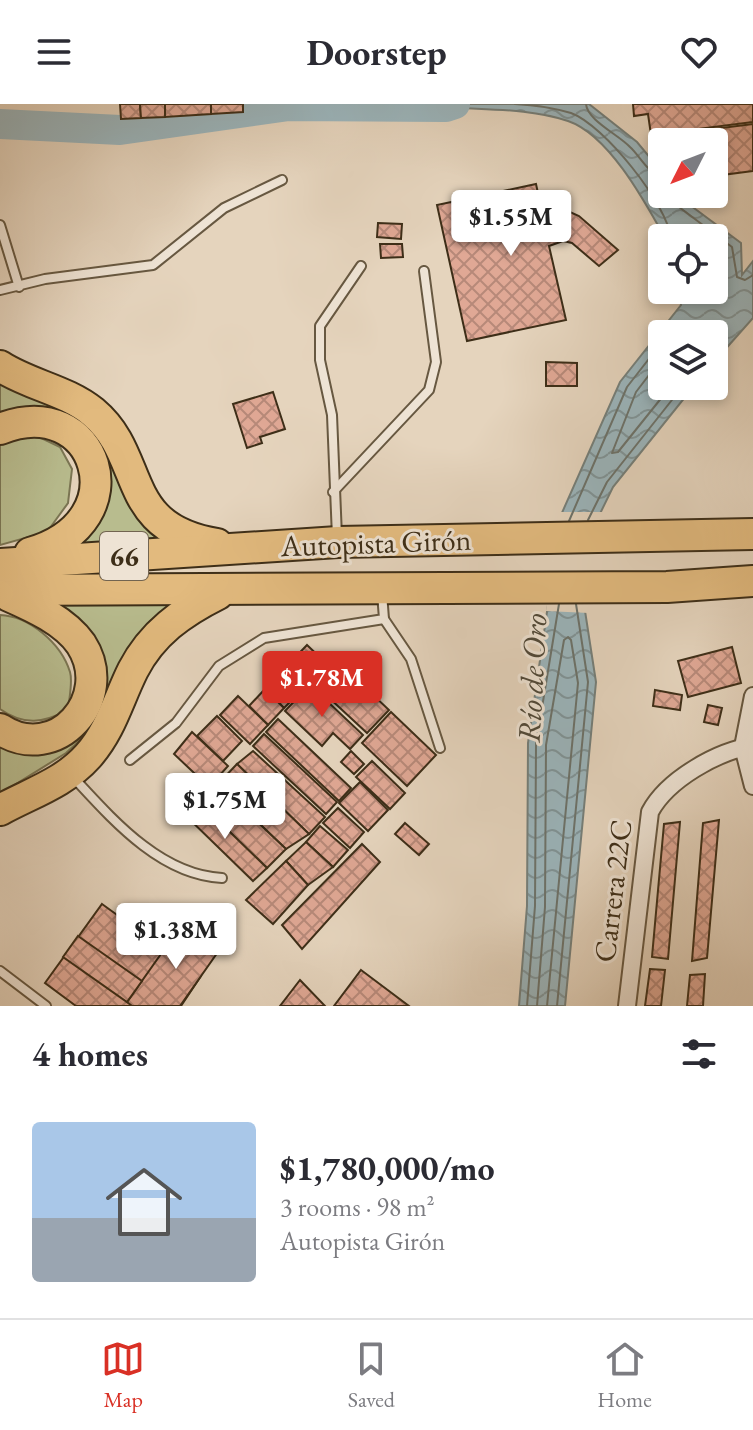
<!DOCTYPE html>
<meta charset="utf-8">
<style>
body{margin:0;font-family:"EB Garamond",serif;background:#f7f7f7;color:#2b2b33;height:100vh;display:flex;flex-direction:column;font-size:30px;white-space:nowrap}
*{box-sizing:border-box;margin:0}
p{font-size:26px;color:#7c7c81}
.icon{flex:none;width:44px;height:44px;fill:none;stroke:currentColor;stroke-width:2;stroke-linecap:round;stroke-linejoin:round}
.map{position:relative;height:902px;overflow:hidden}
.details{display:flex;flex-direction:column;background:#fff;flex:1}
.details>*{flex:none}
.needle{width:52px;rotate:228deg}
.buttons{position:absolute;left:648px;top:24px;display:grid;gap:16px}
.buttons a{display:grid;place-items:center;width:80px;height:80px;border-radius:8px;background:#fff;box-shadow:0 4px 12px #0003;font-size:40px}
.price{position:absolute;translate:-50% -68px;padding:0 18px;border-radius:8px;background:#fff;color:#222;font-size:26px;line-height:52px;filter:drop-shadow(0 2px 4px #0008)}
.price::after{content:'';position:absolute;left:50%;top:48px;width:24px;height:18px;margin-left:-12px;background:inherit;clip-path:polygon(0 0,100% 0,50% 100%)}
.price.active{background:#d93025;color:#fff}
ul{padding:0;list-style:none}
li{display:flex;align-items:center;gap:24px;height:200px;padding:0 32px}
li span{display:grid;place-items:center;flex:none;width:224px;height:160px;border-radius:8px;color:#555}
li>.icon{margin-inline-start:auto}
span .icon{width:96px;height:96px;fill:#fffc;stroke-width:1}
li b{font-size:34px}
h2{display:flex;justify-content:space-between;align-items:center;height:96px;padding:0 32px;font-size:34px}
header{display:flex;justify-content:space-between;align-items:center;height:104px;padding:0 32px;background:#fff;font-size:36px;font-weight:700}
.dock{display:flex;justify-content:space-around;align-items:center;height:112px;border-top:2px solid #e1e1e2;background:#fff;font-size:22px;color:#7c7c81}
.dock a{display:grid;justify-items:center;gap:4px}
.dock .active{color:#d93025}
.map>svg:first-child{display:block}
</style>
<header><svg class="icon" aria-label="menu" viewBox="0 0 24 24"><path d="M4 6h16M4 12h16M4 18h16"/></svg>Doorstep<svg class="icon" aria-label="heart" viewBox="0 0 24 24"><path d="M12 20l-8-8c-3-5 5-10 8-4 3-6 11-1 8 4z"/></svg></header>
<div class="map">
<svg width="753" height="902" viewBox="0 0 753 902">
<defs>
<pattern id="water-waves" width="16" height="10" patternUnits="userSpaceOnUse" patternTransform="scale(2)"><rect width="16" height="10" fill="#9bb5bc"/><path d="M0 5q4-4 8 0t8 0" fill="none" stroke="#809498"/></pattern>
<pattern id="building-cross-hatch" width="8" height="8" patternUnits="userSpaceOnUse" patternTransform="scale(2)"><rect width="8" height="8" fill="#e0a895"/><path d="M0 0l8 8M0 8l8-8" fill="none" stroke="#b78979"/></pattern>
</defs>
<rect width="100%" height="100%" fill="#e5d4bd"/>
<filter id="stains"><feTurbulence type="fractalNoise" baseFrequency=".0025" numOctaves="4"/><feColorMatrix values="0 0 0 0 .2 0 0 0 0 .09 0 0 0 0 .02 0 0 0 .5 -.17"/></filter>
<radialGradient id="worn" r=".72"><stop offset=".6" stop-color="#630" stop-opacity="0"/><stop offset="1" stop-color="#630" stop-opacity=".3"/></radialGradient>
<!-- garden -->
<g fill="#b8bc8e" stroke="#7a7553" stroke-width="2">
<path d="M0,273C18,282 83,310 93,322C127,366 114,412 176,439L57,449L85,430L93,341L0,314Z"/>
<polygon points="37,332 60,343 72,365 68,399 47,428 0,441 0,337"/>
<polygon points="183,499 150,517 124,551 91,626 66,649 0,690 0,639 88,612 58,501"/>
<path d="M0,511C29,512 61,539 70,568C73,578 69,595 68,606C44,619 24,622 0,605Z"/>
</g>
<!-- water -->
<path fill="url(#water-waves)" stroke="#757f7a" stroke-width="2" d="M446,0H589L637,38L657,62L662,69V90H675L741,139L742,171L753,157V214L714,258V230H662V282H694L613,383L593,424L583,494L596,578L565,902H519L527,802L528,639L561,411L620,278L681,201L678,186H714V134H665C645,98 609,31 568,17C530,4 485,6 446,3Z"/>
<!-- pier -->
<polygon fill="#e5d4bd" points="558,408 606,408 597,425 587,494 589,509 546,507"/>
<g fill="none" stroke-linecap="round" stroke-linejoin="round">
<!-- shore -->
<g stroke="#6c726a" stroke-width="2">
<path d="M515,0C533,1 554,4 571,9C604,21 667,100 671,134"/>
<path d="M586,0C587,16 619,31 630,43C640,52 648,70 662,72"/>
<polyline points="671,90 675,100 732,143 737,173 745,176 753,171"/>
<polyline points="662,254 636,288 612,349 618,348 671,282"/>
<polyline points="588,416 607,378 683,282"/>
<polyline points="569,417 627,283 662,238"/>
<polyline points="527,902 535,802 536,640 559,500"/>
<polyline points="537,902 545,803 546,641 564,536 568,533 571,536 578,579 547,902"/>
<polyline points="557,902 588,578 576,500"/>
</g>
<!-- river -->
<polyline stroke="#9bb5bc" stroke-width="30" points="0,20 120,26 289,2 446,3 455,0"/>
</g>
<!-- building -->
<g fill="url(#building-cross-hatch)" stroke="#3d2e18" stroke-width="2">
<polygon points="120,0 140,0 141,14 121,15"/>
<polygon points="140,0 165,0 165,13 141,14"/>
<polygon points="165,0 211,0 211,10 165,13"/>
<polygon points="211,0 243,0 243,8 211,10"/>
<polygon points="633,0 753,0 753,18 651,31 648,10 634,12"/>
<polygon points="753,20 753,67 714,72 714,38 667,38 666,31"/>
<polygon points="536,80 539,94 579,112 618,146 599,162 572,139 563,137 549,142 566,216 467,237 437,101"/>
<polygon points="378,119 402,120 401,135 377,133"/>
<polygon points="380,140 402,140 403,153 381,154"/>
<polygon points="546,258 577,259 577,282 546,282"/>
<polygon points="273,288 285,325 260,333 262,339 247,344 233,300"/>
<polygon points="307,541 327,560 305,583 285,564"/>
<polygon points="732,543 741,579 688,593 678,557"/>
<polygon points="335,555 389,606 367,629 313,579"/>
<polygon points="285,564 305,583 294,594 275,575"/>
<polygon points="275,575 294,594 284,604 265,585"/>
<polygon points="310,581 363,631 350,645 333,629 322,642 285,607"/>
<polygon points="265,585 284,604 268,621 249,602"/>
<polygon points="655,586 682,591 680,606 653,602"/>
<polygon points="238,592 268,621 250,640 220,611"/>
<polygon points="708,601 722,604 718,621 704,618"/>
<polygon points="391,608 436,651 407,682 362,639"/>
<polygon points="217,612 242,637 223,657 197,632"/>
<polygon points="278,615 351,684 339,697 266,628"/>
<polygon points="192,628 228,662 209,683 174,650"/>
<polygon points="264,630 337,698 326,710 253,642"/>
<polygon points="253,647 325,713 309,730 237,660"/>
<polygon points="351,647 364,660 354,670 341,658"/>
<polygon points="372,657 405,689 390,705 356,673"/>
<polygon points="237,660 309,730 286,745 218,680"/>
<polygon points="214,677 286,745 267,764 196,695"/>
<polygon points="360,678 388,706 368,727 339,699"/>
<polygon points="197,696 267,764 253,777 184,710"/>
<polygon points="338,704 364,728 350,744 323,719"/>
<polygon points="719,716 707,854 692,857 703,719"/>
<polygon points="680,718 668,855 652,853 664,720"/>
<polygon points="405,719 429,740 419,751 395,730"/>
<polygon points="320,722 348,746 333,763 306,738"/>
<polygon points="306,738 333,763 308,781 286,757"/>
<polygon points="362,740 380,758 302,845 282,821"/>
<polygon points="286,757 308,781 273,820 246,796"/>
<polygon points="102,800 201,872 181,902 76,902 45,879"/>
<polygon points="183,819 220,845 180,902 132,902 127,898"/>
<polygon points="78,832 142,877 127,898 63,853"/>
<polygon points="650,865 665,866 661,902 645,902"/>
<polygon points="361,866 409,902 334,902"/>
<polygon points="705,870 703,902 687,902 690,871"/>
<polygon points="300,876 325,902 280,902"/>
</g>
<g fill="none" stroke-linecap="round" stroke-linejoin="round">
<defs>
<g id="lane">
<polyline points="0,121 19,183"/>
<polyline points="0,186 45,175 153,161 224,104 282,76"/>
<polyline points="333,388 429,286 436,258 424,167"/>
<polyline points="337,433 332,311 320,256 320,222 361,162"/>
<polyline points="384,515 411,555 440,644"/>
<polyline points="130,656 176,619 219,562 264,534 384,515 382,489"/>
<path d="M73,673C112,715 160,771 222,774"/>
<polyline points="0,867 46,902"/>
</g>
<g id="street">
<polyline points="753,592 743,643 753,682"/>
<path d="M627,902L650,708C667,676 717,647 753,642"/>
</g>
<g id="highway">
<path d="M0,262C29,281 66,286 93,308C147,353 118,424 217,440"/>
<path d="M0,325C96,286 142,417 30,449"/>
<polyline points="0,460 338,438 753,430"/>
<polyline points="0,486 667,483 753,477"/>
<path d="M0,625C56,662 116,594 81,540C65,517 34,503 9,492"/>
<path d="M0,706C31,689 64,679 88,652C111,626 118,596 133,566C152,529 182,508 218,490"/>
</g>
</defs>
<!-- lane casing -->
<use href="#lane" stroke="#675841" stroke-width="12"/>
<!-- street casing -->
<use href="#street" stroke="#675841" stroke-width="20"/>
<!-- highway casing -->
<use href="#highway" stroke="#3d2e18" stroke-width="34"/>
<!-- lane -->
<use href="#lane" stroke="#eee3d4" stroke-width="8"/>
<!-- street -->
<use href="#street" stroke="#eee3d4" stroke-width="16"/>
<!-- highway -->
<use href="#highway" stroke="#e2ba7e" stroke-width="30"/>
</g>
<g text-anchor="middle" stroke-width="6" stroke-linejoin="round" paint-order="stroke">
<!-- shield labels -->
<rect fill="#eee3d4" stroke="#726450" stroke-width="2" x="100" y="428" width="48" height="48" rx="6"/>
<g font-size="28" font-weight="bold" fill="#3d2e18">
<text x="124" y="462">66</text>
</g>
<!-- street labels -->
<g font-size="30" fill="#3d2e18" stroke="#eee3d4">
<text transform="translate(376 439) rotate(-2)" y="10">Autopista Girón</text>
<text transform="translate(613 787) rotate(-83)" y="10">Carrera 22C</text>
</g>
<!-- water labels -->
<g font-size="32" font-style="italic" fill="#504939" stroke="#eee3d4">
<text transform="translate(532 574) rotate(-87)" y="11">Río de Oro</text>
</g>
</g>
<rect width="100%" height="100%" filter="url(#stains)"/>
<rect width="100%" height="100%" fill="url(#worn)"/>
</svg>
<div class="buttons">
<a><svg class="needle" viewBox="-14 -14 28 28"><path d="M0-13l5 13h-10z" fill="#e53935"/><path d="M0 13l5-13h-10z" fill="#7c7c81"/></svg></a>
<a><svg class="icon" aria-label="locate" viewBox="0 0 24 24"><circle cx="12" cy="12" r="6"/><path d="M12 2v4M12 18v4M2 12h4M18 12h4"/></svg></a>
<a><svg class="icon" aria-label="layers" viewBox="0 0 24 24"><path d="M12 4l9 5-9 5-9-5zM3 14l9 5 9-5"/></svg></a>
</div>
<b class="price" style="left:511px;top:154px">$1.55M</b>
<b class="price active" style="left:322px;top:615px">$1.78M</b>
<b class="price" style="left:225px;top:737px">$1.75M</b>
<b class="price" style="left:176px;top:867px">$1.38M</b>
</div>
<section class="details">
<h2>4 homes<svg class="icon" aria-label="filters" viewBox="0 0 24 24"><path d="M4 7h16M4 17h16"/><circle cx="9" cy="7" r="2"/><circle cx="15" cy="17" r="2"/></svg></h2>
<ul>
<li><span style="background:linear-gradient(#a9c7e8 60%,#9aa5b1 0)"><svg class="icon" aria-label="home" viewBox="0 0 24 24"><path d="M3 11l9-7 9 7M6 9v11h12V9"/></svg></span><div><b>$1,780,000/mo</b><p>3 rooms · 98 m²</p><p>Autopista Girón</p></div></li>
</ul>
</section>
<nav class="dock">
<a class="active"><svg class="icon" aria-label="map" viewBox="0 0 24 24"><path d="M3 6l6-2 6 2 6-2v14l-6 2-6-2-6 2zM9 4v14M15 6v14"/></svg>Map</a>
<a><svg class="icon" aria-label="saved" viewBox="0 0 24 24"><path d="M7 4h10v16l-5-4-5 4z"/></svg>Saved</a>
<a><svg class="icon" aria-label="home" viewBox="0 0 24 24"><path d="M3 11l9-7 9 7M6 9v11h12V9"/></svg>Home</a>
</nav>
